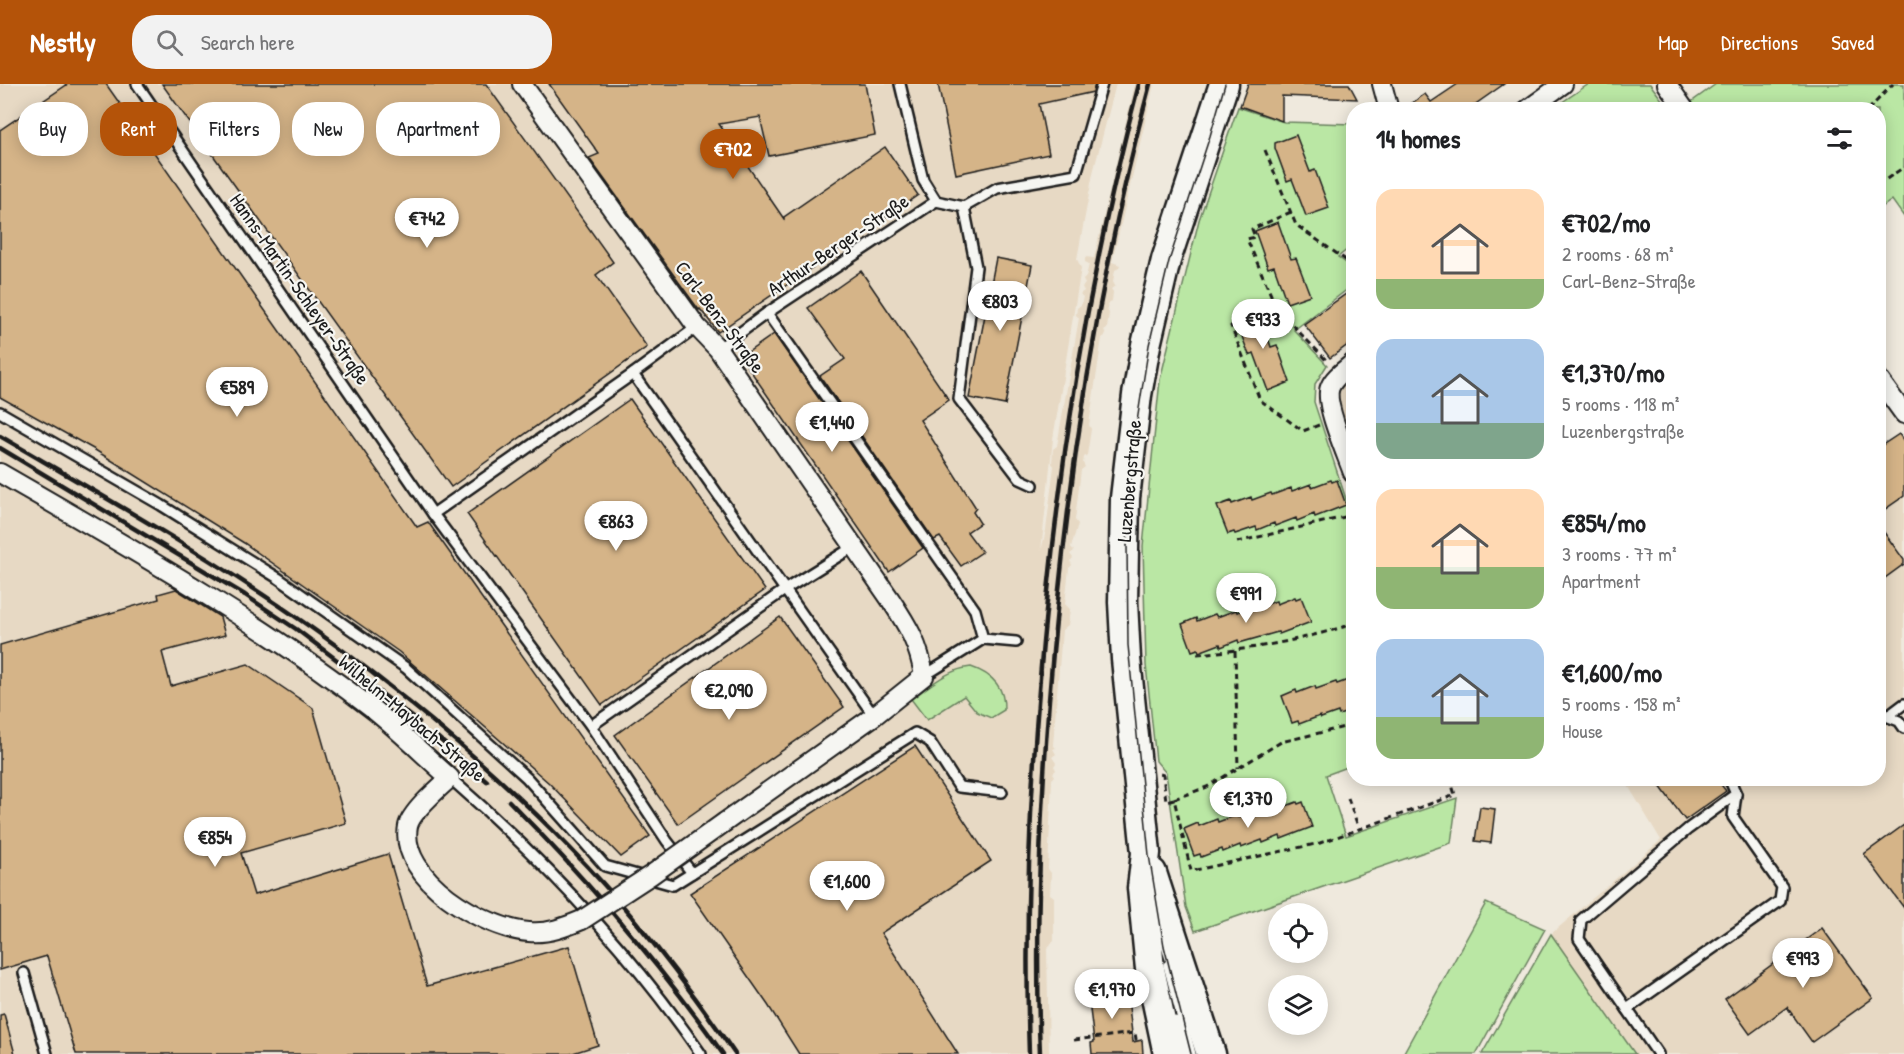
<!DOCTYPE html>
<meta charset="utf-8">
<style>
body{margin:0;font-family:"Patrick Hand",sans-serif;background:#f2f2f2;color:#202124;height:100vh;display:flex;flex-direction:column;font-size:22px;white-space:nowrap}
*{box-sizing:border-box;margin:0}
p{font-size:20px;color:#757577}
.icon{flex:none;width:33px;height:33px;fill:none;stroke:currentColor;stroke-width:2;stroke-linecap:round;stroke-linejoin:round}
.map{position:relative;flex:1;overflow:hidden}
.details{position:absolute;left:1346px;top:18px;width:540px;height:684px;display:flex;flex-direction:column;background:#fff;border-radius:24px;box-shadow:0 3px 15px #0003}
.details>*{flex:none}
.top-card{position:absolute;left:18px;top:18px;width:570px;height:54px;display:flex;gap:12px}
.tools{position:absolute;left:1268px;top:819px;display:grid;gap:12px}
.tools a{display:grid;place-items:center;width:60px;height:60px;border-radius:50%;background:#fff;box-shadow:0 3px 15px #0003;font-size:30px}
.price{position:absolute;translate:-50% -51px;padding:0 14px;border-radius:21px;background:#fff;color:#222;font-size:20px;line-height:39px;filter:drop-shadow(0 2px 3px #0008)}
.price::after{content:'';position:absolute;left:50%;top:36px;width:18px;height:14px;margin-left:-9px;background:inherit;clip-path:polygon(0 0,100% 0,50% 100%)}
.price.on{background:#b45309;color:#fff}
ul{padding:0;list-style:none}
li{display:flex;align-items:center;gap:18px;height:150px;padding:0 30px}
li span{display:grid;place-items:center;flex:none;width:168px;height:120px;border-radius:18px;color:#555}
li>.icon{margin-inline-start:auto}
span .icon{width:72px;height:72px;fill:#fffc;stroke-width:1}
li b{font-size:26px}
h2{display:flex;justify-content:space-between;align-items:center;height:72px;padding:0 30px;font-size:26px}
.chip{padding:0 21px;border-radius:24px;background:#fff;box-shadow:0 3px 15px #0003;font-size:21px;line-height:54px}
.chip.on{background:#b45309;color:#fff}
header{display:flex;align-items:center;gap:36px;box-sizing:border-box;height:84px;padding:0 30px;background:#b45309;color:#fff}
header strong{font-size:28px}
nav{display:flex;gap:33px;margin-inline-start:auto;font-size:21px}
.search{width:420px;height:54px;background:#f2f2f2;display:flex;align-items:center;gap:15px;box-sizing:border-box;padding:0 21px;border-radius:24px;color:#757577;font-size:22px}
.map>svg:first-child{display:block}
</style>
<header>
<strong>Nestly</strong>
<div class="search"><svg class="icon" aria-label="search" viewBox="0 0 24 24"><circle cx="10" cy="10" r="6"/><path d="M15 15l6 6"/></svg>Search here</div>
<nav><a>Map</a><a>Directions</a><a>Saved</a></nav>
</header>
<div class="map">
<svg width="1904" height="970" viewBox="0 0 1904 970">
<rect width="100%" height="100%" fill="#efe9dd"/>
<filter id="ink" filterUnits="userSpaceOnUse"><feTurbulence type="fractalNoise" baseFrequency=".0167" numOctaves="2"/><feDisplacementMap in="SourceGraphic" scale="12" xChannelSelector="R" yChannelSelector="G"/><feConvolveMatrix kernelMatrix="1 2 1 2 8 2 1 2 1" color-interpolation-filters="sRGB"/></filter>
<g filter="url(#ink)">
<!-- built -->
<g fill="#e7d9c4">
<polygon points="0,0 1116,0 1093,89 1077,175 1081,184 1053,355 1041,467 1046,446 1054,382 1052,379 1053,365 1057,362 1079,234 1076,231 1077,224 1081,221 1083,213 1080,210 1084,207 1082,203 1085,200 1083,196 1086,193 1089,180 1085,178 1085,173 1094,174 1135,0 1154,0 1112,178 1120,181 1119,184 1115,186 1113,198 1115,202 1111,205 1113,208 1112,217 1108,219 1107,226 1109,229 1107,245 1104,247 1106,251 1102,254 1089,341 1091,345 1087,371 1084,373 1083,379 1085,383 1081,386 1075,436 1078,440 1071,463 1074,467 1070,470 1073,474 1070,477 1072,481 1069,484 1065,520 1070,525 1068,541 1062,546 1053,661 1056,664 1053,665 1056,670 1052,673 1056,679 1054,682 1056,686 1053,689 1055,692 1052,695 1048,785 1051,789 1050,810 1054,813 1054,857 1047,864 1049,970 0,970"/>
<polygon points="1353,294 1353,359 1338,315 1341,303"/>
<polygon points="1904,412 1904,970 1635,970 1551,850 1661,756 1624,695 1878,694 1878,431"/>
</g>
<!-- green -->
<g fill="#bae7a4" stroke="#6b8260" stroke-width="1.5">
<polygon points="1589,0 1650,0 1669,25 1552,25"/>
<polygon points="1716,0 1904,0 1904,133 1892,116 1878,126 1878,26 1695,26 1690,19"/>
<polygon points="1238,23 1284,38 1353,40 1353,161 1338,173 1353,184 1353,201 1294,246 1327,281 1315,300 1314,318 1353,436 1353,681 1326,691 1346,752 1457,714 1451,759 1195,847 1186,823 1166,689 1156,677 1146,581 1143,462 1160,296 1199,136"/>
<path d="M971,583C992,590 1005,603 1004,626L991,634L977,628L964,612L927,636L911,615C930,602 948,585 971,583Z"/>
<polygon points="1486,819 1545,845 1476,970 1403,970"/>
<polygon points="1551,850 1635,970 1482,970"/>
</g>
<!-- building -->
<g fill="#d5b488" stroke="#1c1c1c" stroke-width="1.5">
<polygon points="68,0 106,0 417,443 428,438 650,752 621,773 549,699 399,568 244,459 95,366 0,313 0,46"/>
<polygon points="162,0 486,0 613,178 596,191 647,263 451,403"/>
<polygon points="549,0 865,0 875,51 769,72 760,33 719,40 784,135 784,133 885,63 918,111 718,248 700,225 699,226 589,74 599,70"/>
<polygon points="938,0 1095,0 1093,8 1039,20 1049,70 956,90"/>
<polygon points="1248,0 1349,0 1357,15 1282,12 1282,37 1240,22"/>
<polygon points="1458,0 1504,0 1467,26 1402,26 1425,10 1431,18"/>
<polygon points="1296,51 1310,88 1315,86 1329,124 1306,132 1292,95 1287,97 1275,64 1275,59"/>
<polygon points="1278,138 1291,175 1296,174 1310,211 1287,219 1274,182 1268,184 1255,147"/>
<polygon points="996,174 1032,181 1005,321 969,314"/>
<polygon points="861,187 949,316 920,336 976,424 973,428 980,439 967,448 982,468 961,482 940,453 934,456 820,292 845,275 808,224"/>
<polygon points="1353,205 1353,257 1330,274 1304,240"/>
<polygon points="1258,225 1271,263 1277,261 1290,298 1268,307 1254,269 1249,271 1235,234"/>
<polygon points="774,250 923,464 889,488 741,273"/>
<polygon points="630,315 765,506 602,621 467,430"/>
<polygon points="1899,350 1904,357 1904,412 1878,430 1878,364"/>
<polygon points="1331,396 1332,398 1337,396 1346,421 1315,433 1314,430 1297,437 1296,434 1275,442 1274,439 1257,446 1256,443 1235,450 1234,448 1228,450 1217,422 1231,417 1232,420 1251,413 1252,416 1271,409 1272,411 1291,404 1292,407 1311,400 1312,403"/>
<polygon points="1878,440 1904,476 1904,480 1878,499"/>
<polygon points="176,505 220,533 225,551 162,568 171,602 248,580 313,624 346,739 241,769 254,811 388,770 427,902 569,862 598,961 570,970 76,970 47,872 0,886 0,561 159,515 158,510"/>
<polygon points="1295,513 1296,515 1301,513 1311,538 1279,550 1278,548 1239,559 1238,556 1221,563 1220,560 1199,568 1198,565 1192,567 1182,540 1196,534 1197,537 1215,530 1217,533 1236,526 1237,528 1256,522 1256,524 1276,517 1277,520"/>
<polygon points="780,533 844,623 678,740 615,651"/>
<polygon points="1353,594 1353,626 1339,631 1338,628 1321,634 1320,632 1299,640 1298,637 1292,639 1282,612 1296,606 1297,609 1315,602 1316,605 1336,598 1337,600"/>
<polygon points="915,662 991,777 881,849 958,970 799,970 768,921 690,809"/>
<polygon points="1654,694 1716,694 1726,707 1685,736"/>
<polygon points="1297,718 1298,720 1303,718 1312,743 1281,755 1280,752 1263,759 1262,756 1241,764 1240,761 1223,768 1222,765 1201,773 1200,770 1194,772 1184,745 1198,739 1199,742 1217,735 1218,738 1237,731 1238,733 1257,726 1258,729 1277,722 1278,725"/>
<polygon points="1480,723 1495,725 1491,759 1475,757"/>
<polygon points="1904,741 1904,824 1864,770"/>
<polygon points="1822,844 1873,914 1812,958 1787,923 1750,950 1725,915"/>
<polygon points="1126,896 1133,958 1142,956 1143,970 1092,970 1091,959 1094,958 1087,901"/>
<polygon points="4,930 15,970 0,970 0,931"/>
</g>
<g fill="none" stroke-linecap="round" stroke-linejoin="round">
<defs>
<g id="service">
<polyline points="137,0 433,430"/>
<polyline points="936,117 964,123 997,104 1076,90 1102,0"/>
<polyline points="964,123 976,183 959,315 1020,395 1033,401"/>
<polyline points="767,229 975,526 983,555"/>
<polyline points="697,243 633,290 433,430 591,642 786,505 853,463"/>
<polyline points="718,265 767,229 936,117 923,96 900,0"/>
<polyline points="633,290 874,632"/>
<polyline points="0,328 161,421 278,494 406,584 527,694 605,782 673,801 915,649 930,658 959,703 1002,708"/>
<polyline points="924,592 983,555 1016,558"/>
<polyline points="1878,629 1899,637 1904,644"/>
<polyline points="1888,632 1904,620"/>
<polyline points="591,642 667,757 692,789"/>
<path d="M450,694C544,776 630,867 701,970"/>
<polyline points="1168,881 1191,970"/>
<polyline points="24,889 47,970"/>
<polyline points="1627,925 1780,817 1782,803 1733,733 1736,710"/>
<polyline points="1175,937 1184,970"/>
<polyline points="1658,970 1579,855 1581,836 1688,745 1736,710 1729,694"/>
</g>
<g id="minor">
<path d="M522,0L697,243L718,265L890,515C908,542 919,560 924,592L874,632L725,738"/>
<polyline points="1382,0 1389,26"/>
<polyline points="1667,0 1685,26"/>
<polyline points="1527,26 1563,0"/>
<path d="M1353,279C1345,286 1334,293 1330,303C1323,319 1347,371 1353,389"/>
<polyline points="1878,294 1904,330"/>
<path d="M0,389C128,463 258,536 375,627C401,648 425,672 450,694C439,704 411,728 408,742C398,795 485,845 529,848C548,850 565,843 582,836"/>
</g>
<g id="primary">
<polyline points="1152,789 1211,970"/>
<polyline points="1168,970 1150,885 1142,804 1146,769 1126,575 1123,518 1125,414 1137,311 1146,261 1166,176 1224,0"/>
</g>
</defs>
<!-- service casing -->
<use href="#service" stroke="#1c1c1c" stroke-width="14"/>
<!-- minor casing -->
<use href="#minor" stroke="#1c1c1c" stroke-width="22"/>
<!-- primary casing -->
<use href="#primary" stroke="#1c1c1c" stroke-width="33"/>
<!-- path -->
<g stroke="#1c1c1c" stroke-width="3" stroke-dasharray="6 4.5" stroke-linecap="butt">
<polyline points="1868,26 1893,0"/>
<polyline points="1265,66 1296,141 1353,181"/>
<polyline points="1878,101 1904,83"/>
<polyline points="1291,128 1252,145 1255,153 1247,155 1277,225 1328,278"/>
<polyline points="1274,217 1233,233 1235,240 1231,242 1260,316 1303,347 1319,341"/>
<polyline points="1237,458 1353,431"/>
<polyline points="1235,567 1238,684"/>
<path d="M1197,570C1250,566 1302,556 1353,540"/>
<polyline points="1160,690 1163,691 1166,717 1174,715 1191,787 1320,759 1455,711 1450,694"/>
<polyline points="1348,714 1359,745"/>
<polyline points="1174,715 1207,703 1281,658 1353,641"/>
<polyline points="1074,956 1135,949 1136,955 1130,956"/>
</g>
<!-- service -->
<use href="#service" stroke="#f6f6f2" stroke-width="9"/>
<!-- minor -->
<use href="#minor" stroke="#f6f6f2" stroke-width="18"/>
<!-- primary -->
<use href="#primary" stroke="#f6f6f2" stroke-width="28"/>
<!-- tram -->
<polyline stroke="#1c1c1c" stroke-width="1.5" points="1191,970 1164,862 1149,771 1128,561 1127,461 1133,363 1149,261 1169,177 1210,52 1225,0"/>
<!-- rail -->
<g stroke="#1c1c1c" stroke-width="4.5">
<path d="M0,352C125,425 252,496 366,584C462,658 555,741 633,834C669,878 703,923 735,970"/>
<polyline points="0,364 245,511 296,545 419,638"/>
<polyline points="437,653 487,697"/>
<path d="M509,717C587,796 659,879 723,970"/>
<path d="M1029,970C1025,849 1029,727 1039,606C1055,402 1086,198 1139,0"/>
<path d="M1040,970C1035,852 1040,733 1049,616C1065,408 1096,201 1150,0"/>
</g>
<defs>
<polyline id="minor-bridge" points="582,836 651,791 725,738"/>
</defs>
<!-- minor-bridge casing -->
<use href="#minor-bridge" stroke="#1c1c1c" stroke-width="22" stroke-linecap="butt"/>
<!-- minor-bridge -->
<use href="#minor-bridge" stroke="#f6f6f2" stroke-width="18"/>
</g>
</g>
<g text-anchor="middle" stroke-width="4.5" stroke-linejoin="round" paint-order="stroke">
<!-- street labels -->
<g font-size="20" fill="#1c1c1c" stroke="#f6f6f2">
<text transform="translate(838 161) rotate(-34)" y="7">Arthur-Berger-Straße</text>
<text transform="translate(300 205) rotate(55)" y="7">Hanns-Martin-Schleyer-Straße</text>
<text transform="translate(720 233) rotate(53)" y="7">Carl-Benz-Straße</text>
<text transform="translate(1129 397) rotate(-85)" y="7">Luzenbergstraße</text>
<text transform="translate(412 634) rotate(40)" y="7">Wilhelm-Maybach-Straße</text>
</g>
</g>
</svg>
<div class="tools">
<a><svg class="icon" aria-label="locate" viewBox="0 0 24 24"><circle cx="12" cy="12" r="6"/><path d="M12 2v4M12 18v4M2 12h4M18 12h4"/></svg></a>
<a><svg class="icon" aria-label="layers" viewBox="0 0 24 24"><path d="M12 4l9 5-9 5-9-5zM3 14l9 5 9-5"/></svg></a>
</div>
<b class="price on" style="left:733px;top:96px">€702</b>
<b class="price" style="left:427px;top:165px">€742</b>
<b class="price" style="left:1000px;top:248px">€803</b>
<b class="price" style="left:1263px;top:266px">€933</b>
<b class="price" style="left:237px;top:334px">€589</b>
<b class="price" style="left:832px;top:369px">€1,440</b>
<b class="price" style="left:616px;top:468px">€863</b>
<b class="price" style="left:1246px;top:540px">€991</b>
<b class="price" style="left:729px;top:637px">€2,090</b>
<b class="price" style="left:1248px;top:745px">€1,370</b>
<b class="price" style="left:215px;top:784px">€854</b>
<b class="price" style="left:847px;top:828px">€1,600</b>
<b class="price" style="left:1803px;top:905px">€993</b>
<b class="price" style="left:1112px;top:936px">€1,970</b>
<div class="top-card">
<a class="chip">Buy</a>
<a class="chip on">Rent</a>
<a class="chip">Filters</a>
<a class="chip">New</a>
<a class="chip">Apartment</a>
</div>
<section class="details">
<h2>14 homes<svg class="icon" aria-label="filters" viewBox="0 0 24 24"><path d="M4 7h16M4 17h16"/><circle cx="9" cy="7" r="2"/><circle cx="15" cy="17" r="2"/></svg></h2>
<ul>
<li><span style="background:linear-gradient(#ffd9b3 75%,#8fb573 0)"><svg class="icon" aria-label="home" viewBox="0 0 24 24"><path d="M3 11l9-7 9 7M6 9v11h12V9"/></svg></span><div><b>€702/mo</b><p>2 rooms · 68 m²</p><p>Carl-Benz-Straße</p></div></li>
<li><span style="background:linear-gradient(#a9c7e8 70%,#7fa58c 0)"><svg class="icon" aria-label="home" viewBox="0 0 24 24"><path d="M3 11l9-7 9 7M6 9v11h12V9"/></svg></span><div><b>€1,370/mo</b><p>5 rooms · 118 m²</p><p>Luzenbergstraße</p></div></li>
<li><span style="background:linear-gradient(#ffd9b3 65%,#8fb573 0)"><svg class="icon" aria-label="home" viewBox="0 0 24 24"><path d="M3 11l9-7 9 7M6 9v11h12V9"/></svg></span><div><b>€854/mo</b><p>3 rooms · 77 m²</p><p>Apartment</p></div></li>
<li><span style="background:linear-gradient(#a9c7e8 65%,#8fb573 0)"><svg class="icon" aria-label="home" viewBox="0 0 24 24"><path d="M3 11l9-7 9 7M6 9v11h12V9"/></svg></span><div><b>€1,600/mo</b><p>5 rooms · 158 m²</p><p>House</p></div></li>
</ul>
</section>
</div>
